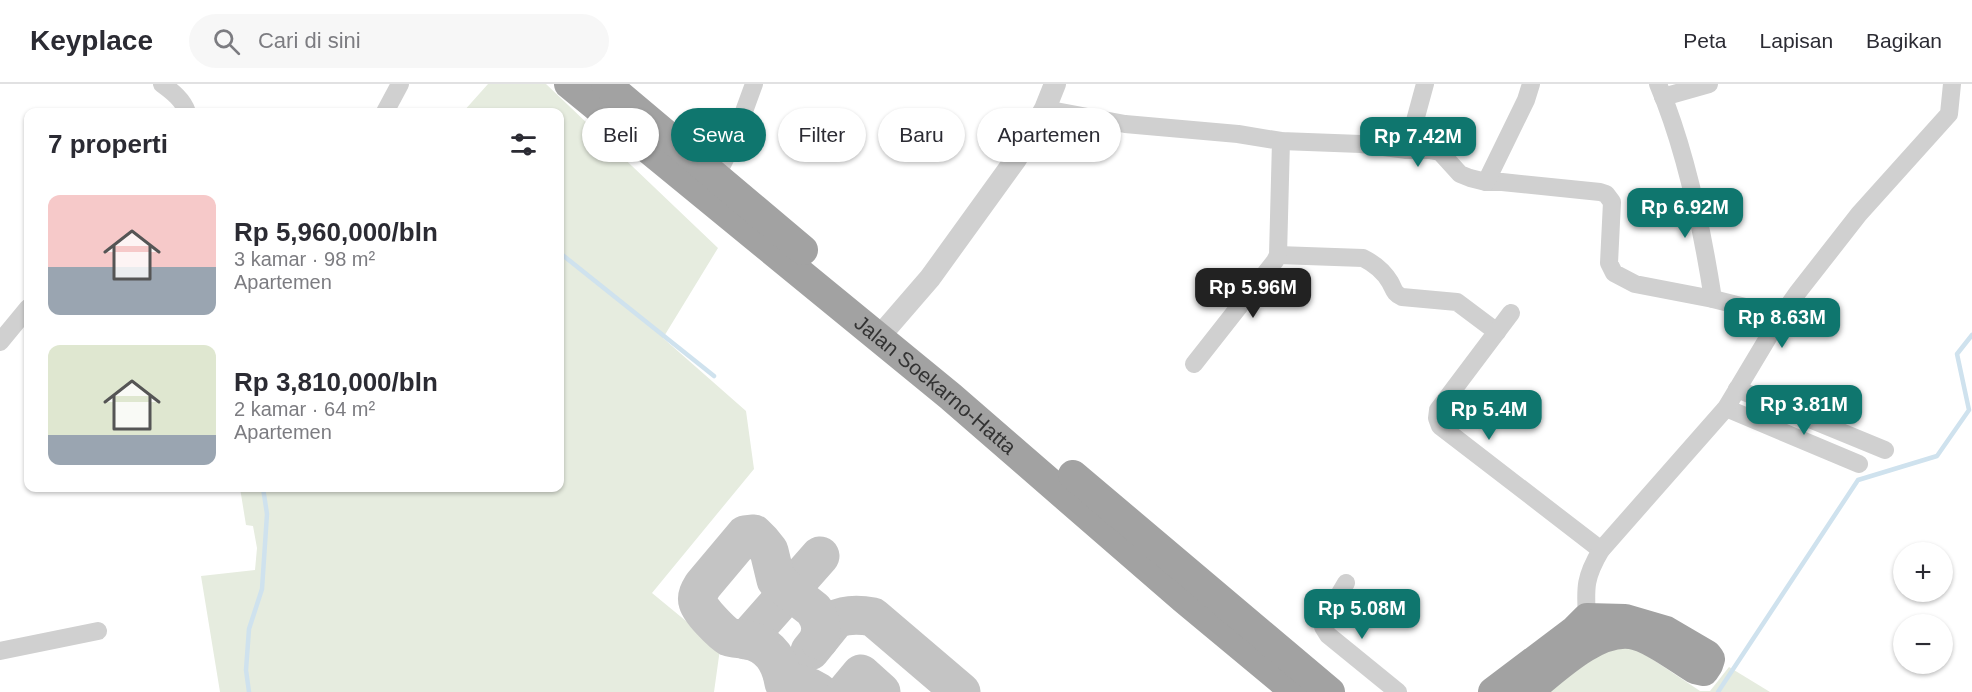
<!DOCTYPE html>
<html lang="id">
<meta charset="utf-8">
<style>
body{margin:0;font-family:Helvetica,sans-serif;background:#f7f7f7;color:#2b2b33;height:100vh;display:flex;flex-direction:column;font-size:22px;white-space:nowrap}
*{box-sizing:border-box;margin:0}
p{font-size:20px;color:#7c7c81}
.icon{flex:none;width:33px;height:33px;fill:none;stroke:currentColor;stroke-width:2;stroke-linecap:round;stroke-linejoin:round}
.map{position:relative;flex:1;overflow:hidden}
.side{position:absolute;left:24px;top:24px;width:540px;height:384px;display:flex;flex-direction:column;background:#fff;border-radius:12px;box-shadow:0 2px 4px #0004}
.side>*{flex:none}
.hud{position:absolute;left:582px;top:24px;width:570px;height:54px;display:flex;gap:12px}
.fabs{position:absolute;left:1893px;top:458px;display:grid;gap:12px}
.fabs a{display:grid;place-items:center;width:60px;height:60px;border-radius:50%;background:#fff;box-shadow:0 2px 4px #0004;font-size:30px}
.price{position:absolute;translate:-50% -51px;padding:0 14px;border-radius:12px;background:#0f766e;color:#fff;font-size:20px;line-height:39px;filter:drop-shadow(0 2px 3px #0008)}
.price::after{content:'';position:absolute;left:50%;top:36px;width:18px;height:14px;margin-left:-9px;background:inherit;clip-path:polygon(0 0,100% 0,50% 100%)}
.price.on{background:#222;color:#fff}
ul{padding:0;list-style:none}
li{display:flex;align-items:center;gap:18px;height:150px;padding:0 24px}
li span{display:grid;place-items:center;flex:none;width:168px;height:120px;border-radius:12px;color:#555}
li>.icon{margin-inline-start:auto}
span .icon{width:72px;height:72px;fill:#fffc;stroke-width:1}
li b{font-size:26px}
h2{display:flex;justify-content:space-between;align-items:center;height:72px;padding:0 24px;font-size:26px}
.pill{padding:0 21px;border-radius:27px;background:#fff;box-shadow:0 2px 4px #0004;font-size:21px;line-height:54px}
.pill.on{background:#0f766e;color:#fff}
header{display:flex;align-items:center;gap:36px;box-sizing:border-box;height:84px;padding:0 30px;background:#fff;border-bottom:2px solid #e1e1e2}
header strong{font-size:28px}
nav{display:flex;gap:33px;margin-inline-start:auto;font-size:21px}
.search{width:420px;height:54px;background:#f7f7f7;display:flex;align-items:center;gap:15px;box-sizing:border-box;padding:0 21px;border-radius:33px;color:#7c7c81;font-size:22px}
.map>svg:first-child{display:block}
</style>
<header>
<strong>Keyplace</strong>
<div class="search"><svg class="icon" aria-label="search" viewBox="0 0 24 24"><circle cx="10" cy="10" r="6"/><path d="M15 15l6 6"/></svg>Cari di sini</div>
<nav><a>Peta</a><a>Lapisan</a><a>Bagikan</a></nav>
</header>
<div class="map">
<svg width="1972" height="608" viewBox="0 0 1972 608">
<rect width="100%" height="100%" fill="#fff"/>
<!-- green -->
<g fill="#e6ecdf">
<polygon points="488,0 546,0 718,164 663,254 746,327 754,385 652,509 720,565 714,608 220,608 201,492 255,486 257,464 253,442 246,441 240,404 560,404 560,28 463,28"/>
<polygon points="1631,561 1700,607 1710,607 1729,583 1770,608 1546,608 1592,572"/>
</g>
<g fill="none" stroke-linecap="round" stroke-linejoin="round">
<!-- stream -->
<g stroke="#cfe2ee" stroke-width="4.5">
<polyline points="560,169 714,292"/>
<polyline points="249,608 246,586 249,545 262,505 267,430 263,404"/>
<polyline points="1718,608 1858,396 1937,372 1969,326 1957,270 1972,251"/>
</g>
<!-- taxiway -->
<g stroke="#c4c4c4" stroke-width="39">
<polyline points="746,556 820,472"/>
<path d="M810,567L835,536C846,530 862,531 873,533L961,608"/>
<path d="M818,608C807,601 797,598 784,599C780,577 770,561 748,556C742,554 734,555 729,553C722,549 699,526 698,518C696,512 700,506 703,501L745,451L754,450L761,457L769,467L776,496L814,526L819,535L821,544L819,556"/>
<polyline points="846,608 861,590 881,608"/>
</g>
<!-- minor -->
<g stroke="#d0d0d0" stroke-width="18">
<path d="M162,0C173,8 183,16 187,28"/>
<path d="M1658,0C1686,66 1702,144 1713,215L1781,232"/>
<polyline points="1663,13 1709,0"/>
<polyline points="1045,25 1125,40 1238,50 1281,57 1361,60 1407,66 1429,66 1440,68 1460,90 1470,94 1486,98 1502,98 1600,108 1606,110 1612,118 1609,179 1614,189 1635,200 1713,215"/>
<polyline points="385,28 400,0"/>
<polyline points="1407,66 1425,0"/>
<polyline points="716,93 731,63 754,0"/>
<polyline points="1486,98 1526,16 1531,0"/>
<path d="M1278,171L1363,174C1373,179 1384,188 1390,198C1394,205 1394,210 1402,213L1457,218L1497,248"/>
<polyline points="1511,229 1438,326 1437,334 1440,342 1601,466"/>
<polyline points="0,258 28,224"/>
<polyline points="1194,280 1275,177 1278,171 1281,57"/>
<polyline points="1737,305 1885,366"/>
<polyline points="1726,324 1859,380"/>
<polyline points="1346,499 1323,538 1323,543 1328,551 1398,608"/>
<path d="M1587,534C1585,503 1585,493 1601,466L1726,324L1781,232L1798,208L1859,130L1949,30L1952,0"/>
<polyline points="0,567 98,547"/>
</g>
<!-- tertiary -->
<polyline stroke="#d0d0d0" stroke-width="22" points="879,253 930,194 1016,75 1045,25 1055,0"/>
<!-- trunk -->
<g stroke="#a2a2a2" stroke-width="30">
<path id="s1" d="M569,0L950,312L1184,515L1296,608"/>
<polyline points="606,0 803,166"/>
<polyline points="1073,391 1330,608"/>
<path d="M1493,608L1574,547L1587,534L1625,535L1666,547L1707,571L1710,575L1708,581L1704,587L1695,585C1677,574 1650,553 1630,550C1594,546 1554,587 1527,608"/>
</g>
</g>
<g text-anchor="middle" stroke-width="6" stroke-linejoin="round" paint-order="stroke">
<!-- street labels -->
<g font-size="21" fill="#333" stroke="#fff">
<text dy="7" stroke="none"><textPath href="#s1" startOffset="474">Jalan Soekarno-Hatta</textPath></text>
</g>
</g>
</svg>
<div class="fabs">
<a>+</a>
<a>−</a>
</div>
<b class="price" style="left:1418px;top:84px">Rp 7.42M</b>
<b class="price" style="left:1685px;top:155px">Rp 6.92M</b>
<b class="price on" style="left:1253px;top:235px">Rp 5.96M</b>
<b class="price" style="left:1782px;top:265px">Rp 8.63M</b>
<b class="price" style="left:1804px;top:352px">Rp 3.81M</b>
<b class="price" style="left:1489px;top:357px">Rp 5.4M</b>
<b class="price" style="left:1362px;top:556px">Rp 5.08M</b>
<div class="hud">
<a class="pill">Beli</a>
<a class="pill on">Sewa</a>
<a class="pill">Filter</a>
<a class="pill">Baru</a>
<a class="pill">Apartemen</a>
</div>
<section class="side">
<h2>7 properti<svg class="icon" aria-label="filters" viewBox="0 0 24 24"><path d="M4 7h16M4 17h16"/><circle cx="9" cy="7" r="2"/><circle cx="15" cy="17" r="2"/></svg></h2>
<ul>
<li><span style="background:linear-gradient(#f6c9c9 60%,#9aa5b1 0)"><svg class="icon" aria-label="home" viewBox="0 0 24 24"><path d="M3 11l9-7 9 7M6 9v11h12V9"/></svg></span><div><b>Rp 5,960,000/bln</b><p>3 kamar · 98 m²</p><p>Apartemen</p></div></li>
<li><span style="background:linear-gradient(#dfe7d0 75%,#9aa5b1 0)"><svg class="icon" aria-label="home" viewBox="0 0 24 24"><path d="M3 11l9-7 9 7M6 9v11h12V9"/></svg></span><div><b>Rp 3,810,000/bln</b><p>2 kamar · 64 m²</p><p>Apartemen</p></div></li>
</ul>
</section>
</div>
